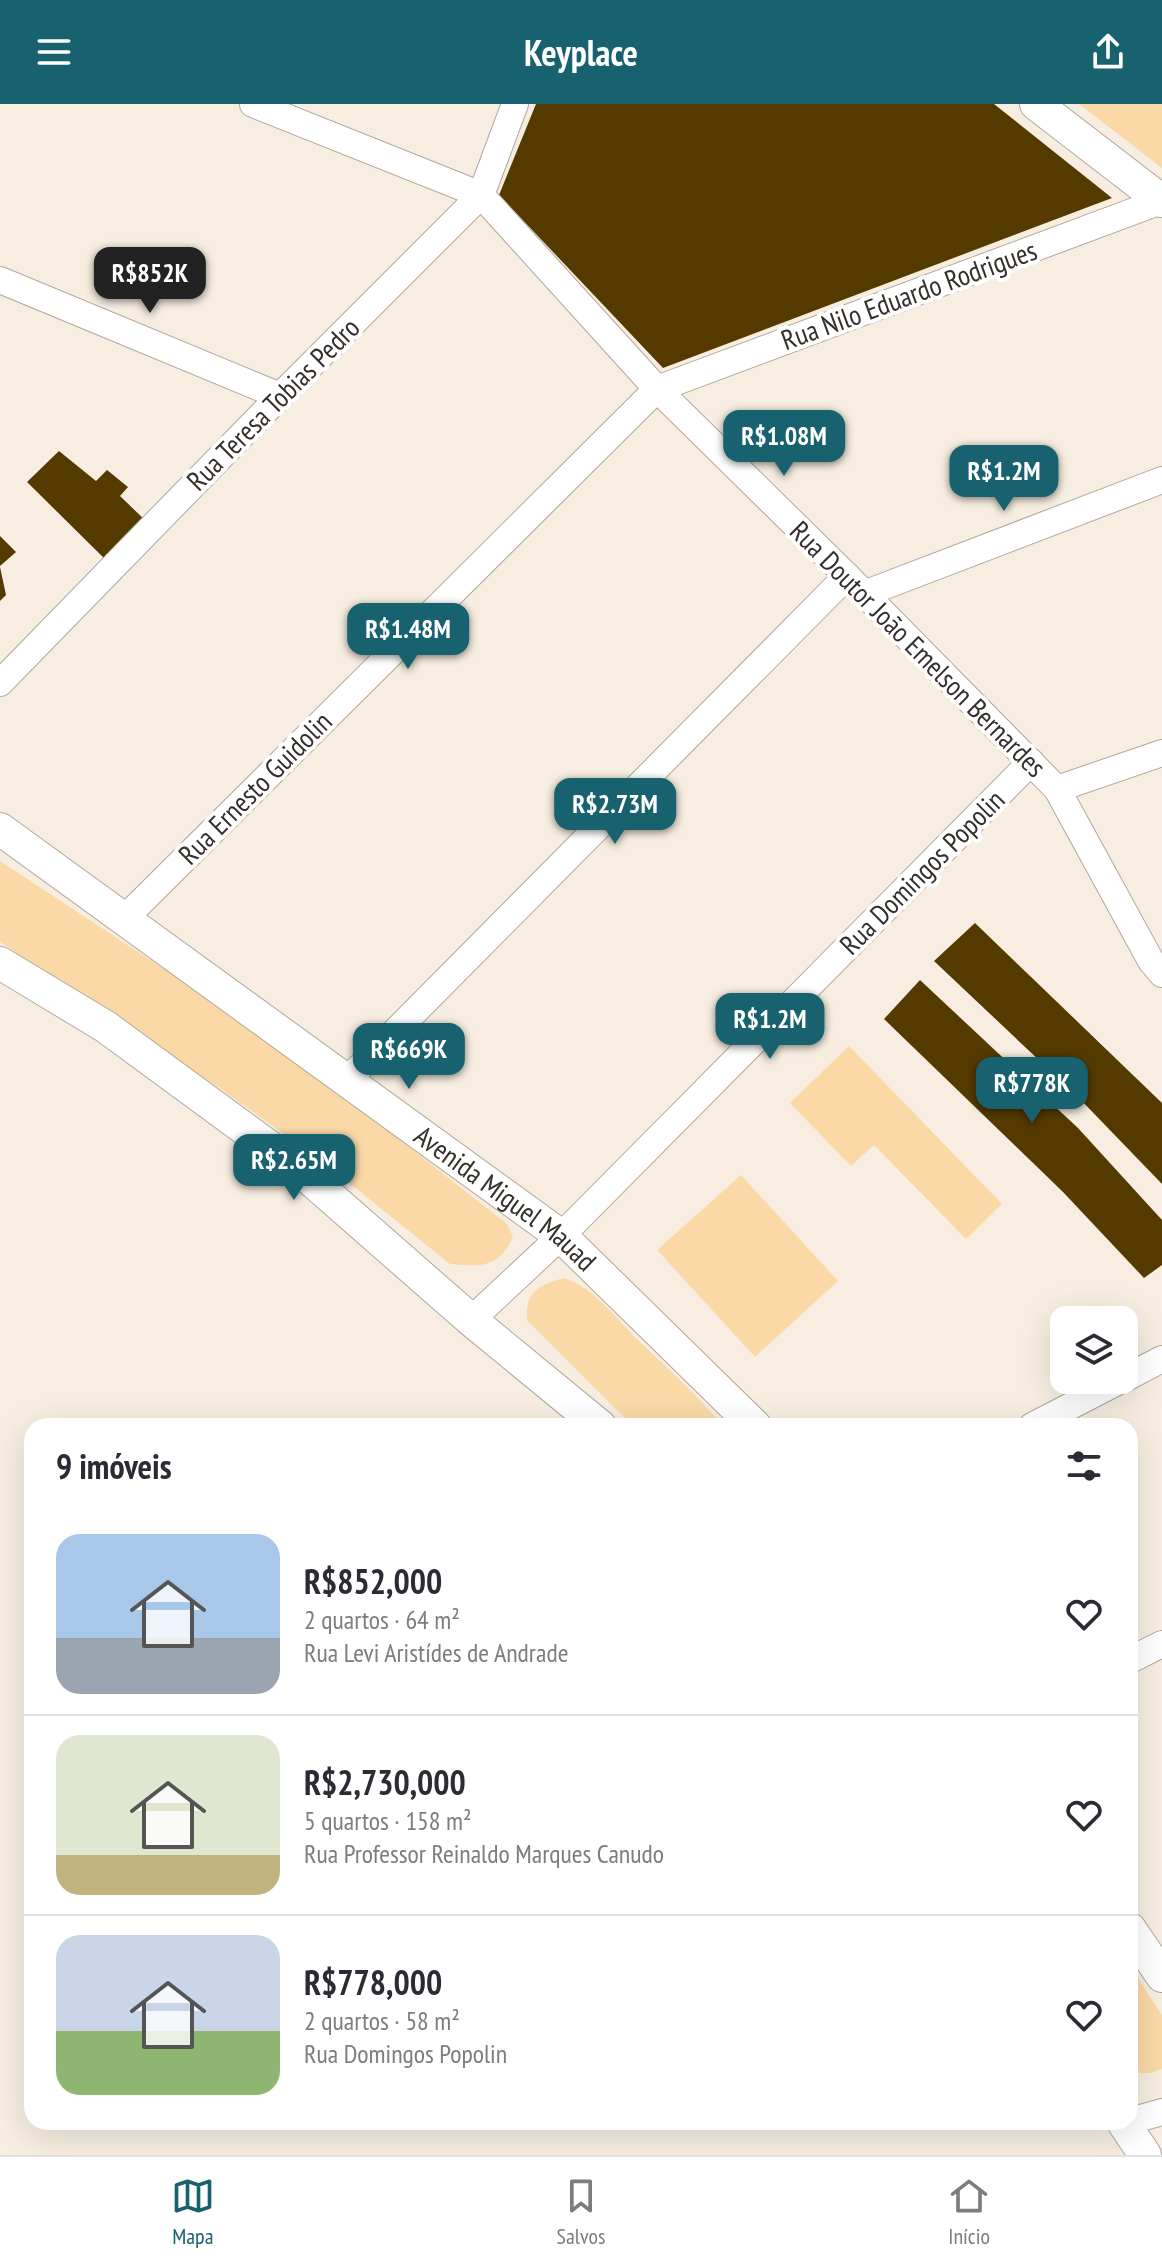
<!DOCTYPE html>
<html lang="pt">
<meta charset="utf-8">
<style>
body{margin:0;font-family:"PT Sans Narrow",sans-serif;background:#f7f7f7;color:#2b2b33;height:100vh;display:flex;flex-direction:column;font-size:30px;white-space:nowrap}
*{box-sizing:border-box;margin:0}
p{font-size:26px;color:#7c7c81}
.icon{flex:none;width:44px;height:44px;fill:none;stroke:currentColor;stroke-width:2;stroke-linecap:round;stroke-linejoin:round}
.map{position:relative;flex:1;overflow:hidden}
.side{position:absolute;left:24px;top:1314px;width:1114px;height:712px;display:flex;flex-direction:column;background:#fff;border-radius:24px;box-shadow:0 8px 32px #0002}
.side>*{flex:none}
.buttons{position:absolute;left:1050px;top:1202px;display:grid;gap:16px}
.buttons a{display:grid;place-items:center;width:88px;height:88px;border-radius:16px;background:#fff;box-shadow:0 8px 32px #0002;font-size:40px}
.price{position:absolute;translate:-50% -68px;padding:0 18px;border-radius:16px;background:#17626e;color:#fff;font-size:26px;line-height:52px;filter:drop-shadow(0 2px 4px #0008)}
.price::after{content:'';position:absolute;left:50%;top:48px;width:24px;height:18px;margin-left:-12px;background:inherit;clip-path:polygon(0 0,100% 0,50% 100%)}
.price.current{background:#222;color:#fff}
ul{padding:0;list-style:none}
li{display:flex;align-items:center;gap:24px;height:200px;padding:0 32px}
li+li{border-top:2px solid #e1e1e2}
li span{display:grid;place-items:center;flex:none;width:224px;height:160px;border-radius:24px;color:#555}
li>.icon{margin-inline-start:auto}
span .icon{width:96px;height:96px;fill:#fffc;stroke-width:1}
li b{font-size:34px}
h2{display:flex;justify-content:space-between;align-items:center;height:96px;padding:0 32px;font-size:34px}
header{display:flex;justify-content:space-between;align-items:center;height:104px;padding:0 32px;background:#17626e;color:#fff;font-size:36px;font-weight:600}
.tab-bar{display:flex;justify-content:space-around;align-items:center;height:112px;border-top:2px solid #e1e1e2;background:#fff;font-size:22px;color:#7c7c81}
.tab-bar a{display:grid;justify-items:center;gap:4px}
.tab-bar .current{color:#17626e}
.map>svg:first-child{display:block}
</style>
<header><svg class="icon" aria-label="menu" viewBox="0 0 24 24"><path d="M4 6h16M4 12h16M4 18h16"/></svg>Keyplace<svg class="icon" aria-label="share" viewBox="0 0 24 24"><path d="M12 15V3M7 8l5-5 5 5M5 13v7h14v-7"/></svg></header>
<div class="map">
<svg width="1162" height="2051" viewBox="0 0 1162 2051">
<rect width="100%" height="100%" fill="#f7eee1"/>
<!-- green -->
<g fill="#fad9a7">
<polygon points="1079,0 1162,0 1162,64"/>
<path d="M0,757L217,900L348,995L507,1120L513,1133C499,1164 481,1163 450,1160L318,1054L215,981L0,838Z"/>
<polygon points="849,942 1002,1100 966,1135 874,1041 851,1062 790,999"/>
<polygon points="741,1071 838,1177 755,1253 657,1146"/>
<path d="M564,1174C594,1183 618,1217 640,1238C669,1265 697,1292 724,1322H633L527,1216C525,1187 539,1181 564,1174Z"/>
<polygon points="1130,1862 1162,1911 1162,1965 1150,1969 1130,1969"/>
</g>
<!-- building -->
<g fill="#553a00">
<polygon points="536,0 994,0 1112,94 663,264 499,91"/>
<polygon points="59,347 96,377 107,366 128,383 120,392 149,420 110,460 27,378"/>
<polygon points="0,432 16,448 0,462"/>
<polygon points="0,463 6,491 0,497"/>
<polygon points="975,819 1162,999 1162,1080 1077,992 934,857"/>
<polygon points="920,876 1078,1024 1162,1116 1162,1161 1144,1174 1063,1088 884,915"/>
</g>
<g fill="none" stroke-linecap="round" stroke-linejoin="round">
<defs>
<g id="minor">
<polyline points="253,0 481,91 657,285 847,472 1057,685 1151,857 1162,870"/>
<polyline points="0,176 280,292"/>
<polyline points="864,490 1162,376"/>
<polyline points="0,579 280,292 481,91 515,0"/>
<polyline points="1057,685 1162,649"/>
<polyline points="125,814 657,285 1161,97"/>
<polyline points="347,976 847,472"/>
<polyline points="471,1216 561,1132 1031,658"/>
<polyline points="1124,1275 1162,1255"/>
<polyline points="1032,1322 1121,1276"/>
<polyline points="1130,1556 1162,1540"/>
<polyline points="1130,2017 1162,2008"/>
</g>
<g id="tertiary">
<polyline points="1036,0 1162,97"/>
<path id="s1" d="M0,725L561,1132L755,1322"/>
<polyline points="0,859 106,923 294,1061 471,1216 600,1322"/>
<polyline points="1130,1825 1162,1872"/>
<polyline points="1123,2018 1145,2051"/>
</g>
</defs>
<!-- minor casing -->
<use href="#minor" stroke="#b0a89b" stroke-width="28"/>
<!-- tertiary casing -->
<use href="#tertiary" stroke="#b0a89b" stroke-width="34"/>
<!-- minor -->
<use href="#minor" stroke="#fff" stroke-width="26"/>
<!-- tertiary -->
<use href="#tertiary" stroke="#fff" stroke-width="32"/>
</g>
<g text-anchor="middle" stroke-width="8" stroke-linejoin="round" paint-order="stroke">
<!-- street labels -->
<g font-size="28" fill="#33302b" stroke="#fff">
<text transform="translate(909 191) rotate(-20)" y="10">Rua Nilo Eduardo Rodrigues</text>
<text transform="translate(273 300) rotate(-45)" y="10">Rua Teresa Tobias Pedro</text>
<text transform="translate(918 545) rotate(45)" y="10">Rua Doutor João Emelson Bernardes</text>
<text transform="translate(255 684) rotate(-45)" y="10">Rua Ernesto Guidolin</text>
<text transform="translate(922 768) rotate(-45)" y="10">Rua Domingos Popolin</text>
<text dy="10" stroke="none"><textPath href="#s1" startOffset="626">Avenida Miguel Mauad</textPath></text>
</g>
</g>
</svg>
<div class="buttons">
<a><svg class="icon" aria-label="layers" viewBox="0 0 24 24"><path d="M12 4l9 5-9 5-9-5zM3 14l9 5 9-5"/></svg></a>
</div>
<b class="price current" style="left:150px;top:211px">R$852K</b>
<b class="price" style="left:784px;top:374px">R$1.08M</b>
<b class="price" style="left:1004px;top:409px">R$1.2M</b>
<b class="price" style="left:408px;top:567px">R$1.48M</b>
<b class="price" style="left:615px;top:742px">R$2.73M</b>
<b class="price" style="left:770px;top:957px">R$1.2M</b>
<b class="price" style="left:409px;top:987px">R$669K</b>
<b class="price" style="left:1032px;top:1021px">R$778K</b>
<b class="price" style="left:294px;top:1098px">R$2.65M</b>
<section class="side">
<h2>9 imóveis<svg class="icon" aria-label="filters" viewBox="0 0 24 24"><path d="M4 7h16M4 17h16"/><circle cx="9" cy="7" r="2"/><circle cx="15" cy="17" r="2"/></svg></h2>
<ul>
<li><span style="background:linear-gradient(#a9c7e8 65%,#9aa5b1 0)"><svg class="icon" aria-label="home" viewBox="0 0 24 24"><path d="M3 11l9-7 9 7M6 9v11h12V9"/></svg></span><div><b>R$852,000</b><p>2 quartos · 64 m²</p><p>Rua Levi Aristídes de Andrade</p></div><svg class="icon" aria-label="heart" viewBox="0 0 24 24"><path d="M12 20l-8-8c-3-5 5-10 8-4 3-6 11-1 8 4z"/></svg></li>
<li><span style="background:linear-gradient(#dfe7d0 75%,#c2b280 0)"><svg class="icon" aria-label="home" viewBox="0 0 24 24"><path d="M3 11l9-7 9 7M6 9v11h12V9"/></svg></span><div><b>R$2,730,000</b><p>5 quartos · 158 m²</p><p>Rua Professor Reinaldo Marques Canudo</p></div><svg class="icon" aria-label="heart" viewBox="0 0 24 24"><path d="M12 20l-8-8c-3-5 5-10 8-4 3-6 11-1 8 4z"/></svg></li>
<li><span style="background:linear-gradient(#c9d6e8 60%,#8fb573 0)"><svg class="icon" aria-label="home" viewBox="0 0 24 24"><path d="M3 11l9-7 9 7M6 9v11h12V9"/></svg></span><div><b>R$778,000</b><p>2 quartos · 58 m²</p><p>Rua Domingos Popolin</p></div><svg class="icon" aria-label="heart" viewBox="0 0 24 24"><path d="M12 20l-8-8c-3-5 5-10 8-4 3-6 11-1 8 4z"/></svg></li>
</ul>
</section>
</div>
<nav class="tab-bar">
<a class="current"><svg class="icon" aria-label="map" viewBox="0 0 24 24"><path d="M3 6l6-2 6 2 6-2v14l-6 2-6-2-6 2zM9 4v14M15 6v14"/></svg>Mapa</a>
<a><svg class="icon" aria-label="saved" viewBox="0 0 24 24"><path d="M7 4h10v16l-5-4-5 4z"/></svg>Salvos</a>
<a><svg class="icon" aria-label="home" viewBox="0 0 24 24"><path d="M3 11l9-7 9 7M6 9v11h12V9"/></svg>Início</a>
</nav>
